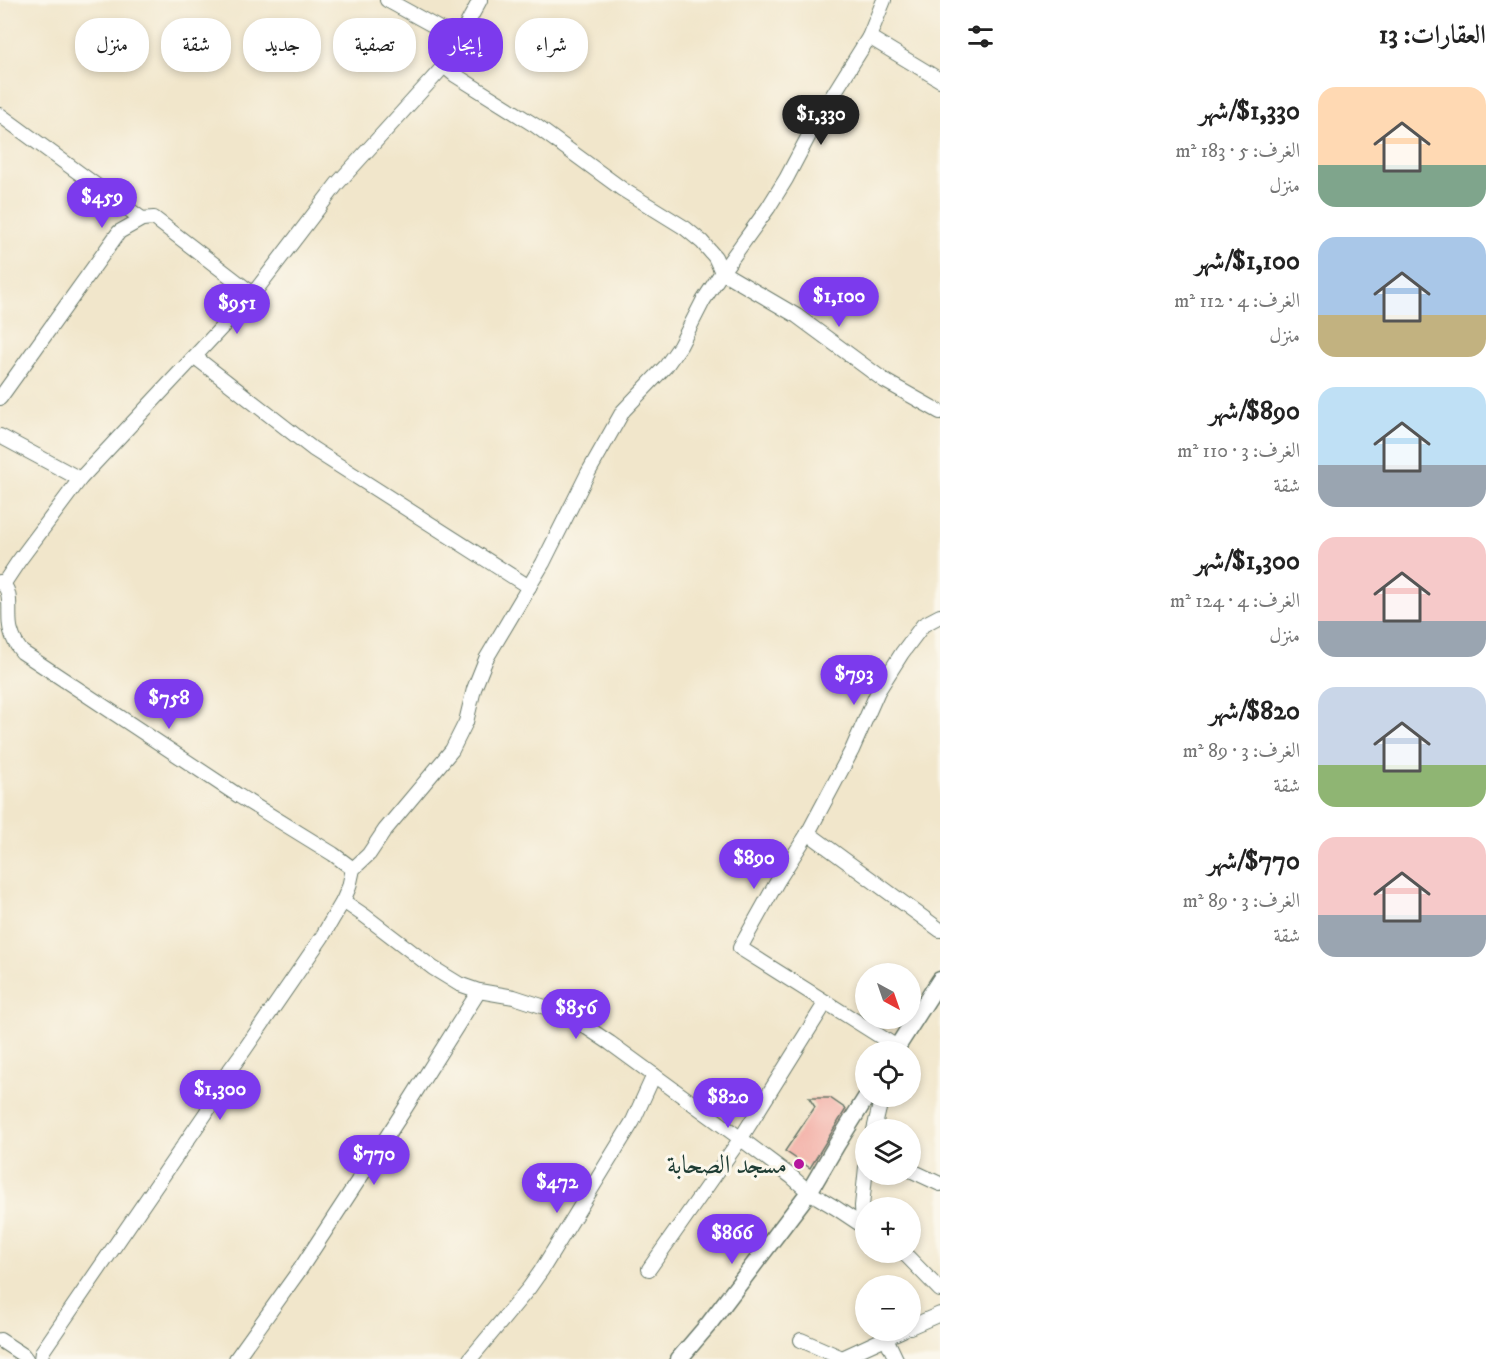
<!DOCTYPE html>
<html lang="ar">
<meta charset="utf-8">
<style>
body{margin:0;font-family:"IM FELL DW Pica",Amiri,serif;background:#f6f6f6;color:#222;direction:rtl;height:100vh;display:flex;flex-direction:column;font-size:22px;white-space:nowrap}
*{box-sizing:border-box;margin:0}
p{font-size:20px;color:#767676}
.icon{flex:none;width:33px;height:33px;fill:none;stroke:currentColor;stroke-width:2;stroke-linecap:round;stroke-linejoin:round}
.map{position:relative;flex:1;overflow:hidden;direction:ltr}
.side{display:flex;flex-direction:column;background:#fff;width:570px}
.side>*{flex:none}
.banner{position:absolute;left:18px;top:18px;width:570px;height:54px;direction:rtl;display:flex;gap:12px}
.needle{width:39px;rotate:140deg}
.fabs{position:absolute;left:855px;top:963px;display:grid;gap:12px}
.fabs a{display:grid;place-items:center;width:66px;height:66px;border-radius:50%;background:#fff;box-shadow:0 3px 9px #0003;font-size:30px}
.price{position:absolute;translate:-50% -51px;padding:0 14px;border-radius:21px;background:#7c3aed;color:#fff;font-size:20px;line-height:39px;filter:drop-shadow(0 2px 3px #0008)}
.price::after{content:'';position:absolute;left:50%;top:36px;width:18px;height:14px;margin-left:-9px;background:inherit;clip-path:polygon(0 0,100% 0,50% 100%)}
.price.on{background:#222;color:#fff}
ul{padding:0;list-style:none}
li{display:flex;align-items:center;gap:18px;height:150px;padding:0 24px}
li span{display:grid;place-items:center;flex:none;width:168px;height:120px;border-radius:18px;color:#555}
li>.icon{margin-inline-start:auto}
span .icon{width:72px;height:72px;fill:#fffc;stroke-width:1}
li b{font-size:26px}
h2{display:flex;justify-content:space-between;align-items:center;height:72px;padding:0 24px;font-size:26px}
.pill{padding:0 21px;border-radius:24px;background:#fff;box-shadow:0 3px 9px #0003;font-size:21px;line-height:54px}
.pill.on{background:#7c3aed;color:#fff}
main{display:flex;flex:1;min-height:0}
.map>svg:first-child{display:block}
</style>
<main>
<section class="side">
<h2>العقارات: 13<svg class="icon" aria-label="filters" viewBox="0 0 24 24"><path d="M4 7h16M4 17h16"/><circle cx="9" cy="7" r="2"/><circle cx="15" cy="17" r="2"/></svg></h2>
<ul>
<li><span style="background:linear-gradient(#ffd9b3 65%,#7fa58c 0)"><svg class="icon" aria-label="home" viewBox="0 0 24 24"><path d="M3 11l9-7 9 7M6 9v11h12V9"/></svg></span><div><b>$1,330/شهر</b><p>الغرف: 5 · 183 m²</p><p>منزل</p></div></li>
<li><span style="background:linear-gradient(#a9c7e8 65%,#c2b280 0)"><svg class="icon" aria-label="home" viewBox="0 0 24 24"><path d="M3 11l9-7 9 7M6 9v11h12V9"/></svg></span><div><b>$1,100/شهر</b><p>الغرف: 4 · 112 m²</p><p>منزل</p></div></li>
<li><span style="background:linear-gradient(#bfe0f5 65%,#9aa5b1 0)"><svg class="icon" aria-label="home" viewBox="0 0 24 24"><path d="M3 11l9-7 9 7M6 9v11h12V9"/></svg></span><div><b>$890/شهر</b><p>الغرف: 3 · 110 m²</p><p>شقة</p></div></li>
<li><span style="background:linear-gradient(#f6c9c9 70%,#9aa5b1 0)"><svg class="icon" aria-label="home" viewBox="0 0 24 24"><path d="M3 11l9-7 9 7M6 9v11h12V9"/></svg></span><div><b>$1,300/شهر</b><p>الغرف: 4 · 124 m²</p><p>منزل</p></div></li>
<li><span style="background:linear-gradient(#c9d6e8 65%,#8fb573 0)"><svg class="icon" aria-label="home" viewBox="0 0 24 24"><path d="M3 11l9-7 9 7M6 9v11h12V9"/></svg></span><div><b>$820/شهر</b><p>الغرف: 3 · 89 m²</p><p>شقة</p></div></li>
<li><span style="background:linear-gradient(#f6c9c9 65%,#9aa5b1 0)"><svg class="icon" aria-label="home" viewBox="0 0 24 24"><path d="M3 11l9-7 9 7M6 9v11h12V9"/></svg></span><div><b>$770/شهر</b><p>الغرف: 3 · 89 m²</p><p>شقة</p></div></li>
</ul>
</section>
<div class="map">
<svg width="940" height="1359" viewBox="0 0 940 1359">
<rect width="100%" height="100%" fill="#fbf7ec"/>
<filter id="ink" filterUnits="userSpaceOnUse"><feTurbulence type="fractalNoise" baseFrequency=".0167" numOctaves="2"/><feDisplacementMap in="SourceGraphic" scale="12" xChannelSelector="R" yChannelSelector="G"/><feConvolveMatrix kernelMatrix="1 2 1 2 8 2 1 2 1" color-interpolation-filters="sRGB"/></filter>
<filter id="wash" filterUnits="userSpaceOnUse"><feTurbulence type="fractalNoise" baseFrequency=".008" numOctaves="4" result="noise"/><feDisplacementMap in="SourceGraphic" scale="24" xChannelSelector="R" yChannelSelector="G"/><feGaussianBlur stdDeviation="1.35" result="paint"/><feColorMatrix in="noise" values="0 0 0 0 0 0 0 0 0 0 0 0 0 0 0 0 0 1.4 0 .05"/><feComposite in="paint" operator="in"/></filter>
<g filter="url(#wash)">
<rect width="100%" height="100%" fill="#f1e6cb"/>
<g id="blocks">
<!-- building -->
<polygon fill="#f3b0a7" points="809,1098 830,1098 846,1109 810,1168 785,1151 815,1107"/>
</g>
</g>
<g filter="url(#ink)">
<use href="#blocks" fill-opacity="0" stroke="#687869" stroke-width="1.5"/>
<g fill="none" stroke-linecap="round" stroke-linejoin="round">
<defs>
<g id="minor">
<polyline points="387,0 458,39"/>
<polyline points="884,0 869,37 816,122 786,179 768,208 722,272 797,316 885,381 940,412"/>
<polyline points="869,37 940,80"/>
<polyline points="0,115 142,219"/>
<polyline points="195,357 313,449 529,587"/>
<polyline points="0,398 119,232 142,219 154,218 253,294"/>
<polyline points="0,436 80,479"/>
<path d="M0,582C15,590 6,617 11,631C13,639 17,646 22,652L239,796L333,854L353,869"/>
<polyline points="4,583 18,562 80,479 253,294 337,184 444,66 480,0"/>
<polyline points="808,833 852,750 878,691 902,653 923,625 940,616"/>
<polyline points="343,901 365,916 433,968 459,984 479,991 514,997 551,1009 580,1023 610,1043 733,1133 792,1177 809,1192 836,1208 866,1228"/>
<polyline points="897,1047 740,948 777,882 808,833 940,930"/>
<polyline points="874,1130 882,1096"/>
<polyline points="910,1170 940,1184"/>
<polyline points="863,1227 862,1206 866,1167"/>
<polyline points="903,1252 940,1290"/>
<polyline points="649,1269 741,1138 826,1002"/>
<polyline points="910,1327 940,1314"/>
<polyline points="886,1338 896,1359"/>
<polyline points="0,1340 23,1355 26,1359"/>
<polyline points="801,1340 842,1358 903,1330"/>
<polyline points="41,1359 42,1352 206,1113 226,1075 245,1049 322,937 343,901 349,887 353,869 369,854 385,830 452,750 466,722 474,689 486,659 543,563 588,473 623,411 666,366 680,346 703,301 722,272 715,257 702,242 685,228 622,189 536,126 455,75 444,66"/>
<polyline points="236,1359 301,1268 399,1118 479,991"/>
<polyline points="470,1359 529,1288 541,1271 633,1121 654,1075"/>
</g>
<g id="tertiary">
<polyline points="894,1052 940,980"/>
<polyline points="679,1359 708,1325 809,1192 837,1144 867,1096"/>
</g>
</defs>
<!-- minor casing -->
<use href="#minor" stroke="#687869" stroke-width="16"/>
<!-- tertiary casing -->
<use href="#tertiary" stroke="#687869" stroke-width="19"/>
<!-- minor -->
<use href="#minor" stroke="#fff" stroke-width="14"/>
<!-- tertiary -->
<use href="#tertiary" stroke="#fff" stroke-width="16"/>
</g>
</g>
<!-- markers -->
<circle fill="#b5179e" stroke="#fbf7ec" stroke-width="2" cx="799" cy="1164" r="6"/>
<g text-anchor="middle" stroke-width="6" stroke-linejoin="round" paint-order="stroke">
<!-- poi labels -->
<g font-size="26" fill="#1f3d34" stroke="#fbf7ec" text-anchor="end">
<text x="787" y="1173">مسجد الصحابة</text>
</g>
</g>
</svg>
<div class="fabs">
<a><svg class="needle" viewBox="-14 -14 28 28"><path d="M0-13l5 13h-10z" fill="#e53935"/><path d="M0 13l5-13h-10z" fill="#767676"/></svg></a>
<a><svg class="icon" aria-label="locate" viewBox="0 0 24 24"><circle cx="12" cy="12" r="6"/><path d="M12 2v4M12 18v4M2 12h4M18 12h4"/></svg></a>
<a><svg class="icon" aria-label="layers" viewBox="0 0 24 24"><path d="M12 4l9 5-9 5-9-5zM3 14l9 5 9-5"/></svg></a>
<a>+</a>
<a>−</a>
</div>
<b class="price on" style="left:821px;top:146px">$1,330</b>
<b class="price" style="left:102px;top:229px">$459</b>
<b class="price" style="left:839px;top:328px">$1,100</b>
<b class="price" style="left:237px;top:335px">$951</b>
<b class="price" style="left:854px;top:706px">$793</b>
<b class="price" style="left:169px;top:730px">$758</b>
<b class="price" style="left:754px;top:890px">$890</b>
<b class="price" style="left:576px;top:1040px">$856</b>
<b class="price" style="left:220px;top:1121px">$1,300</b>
<b class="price" style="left:728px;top:1129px">$820</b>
<b class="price" style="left:374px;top:1186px">$770</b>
<b class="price" style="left:557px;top:1214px">$472</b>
<b class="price" style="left:732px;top:1265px">$866</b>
<div class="banner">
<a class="pill">شراء</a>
<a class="pill on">إيجار</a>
<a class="pill">تصفية</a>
<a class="pill">جديد</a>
<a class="pill">شقة</a>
<a class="pill">منزل</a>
</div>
</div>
</main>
